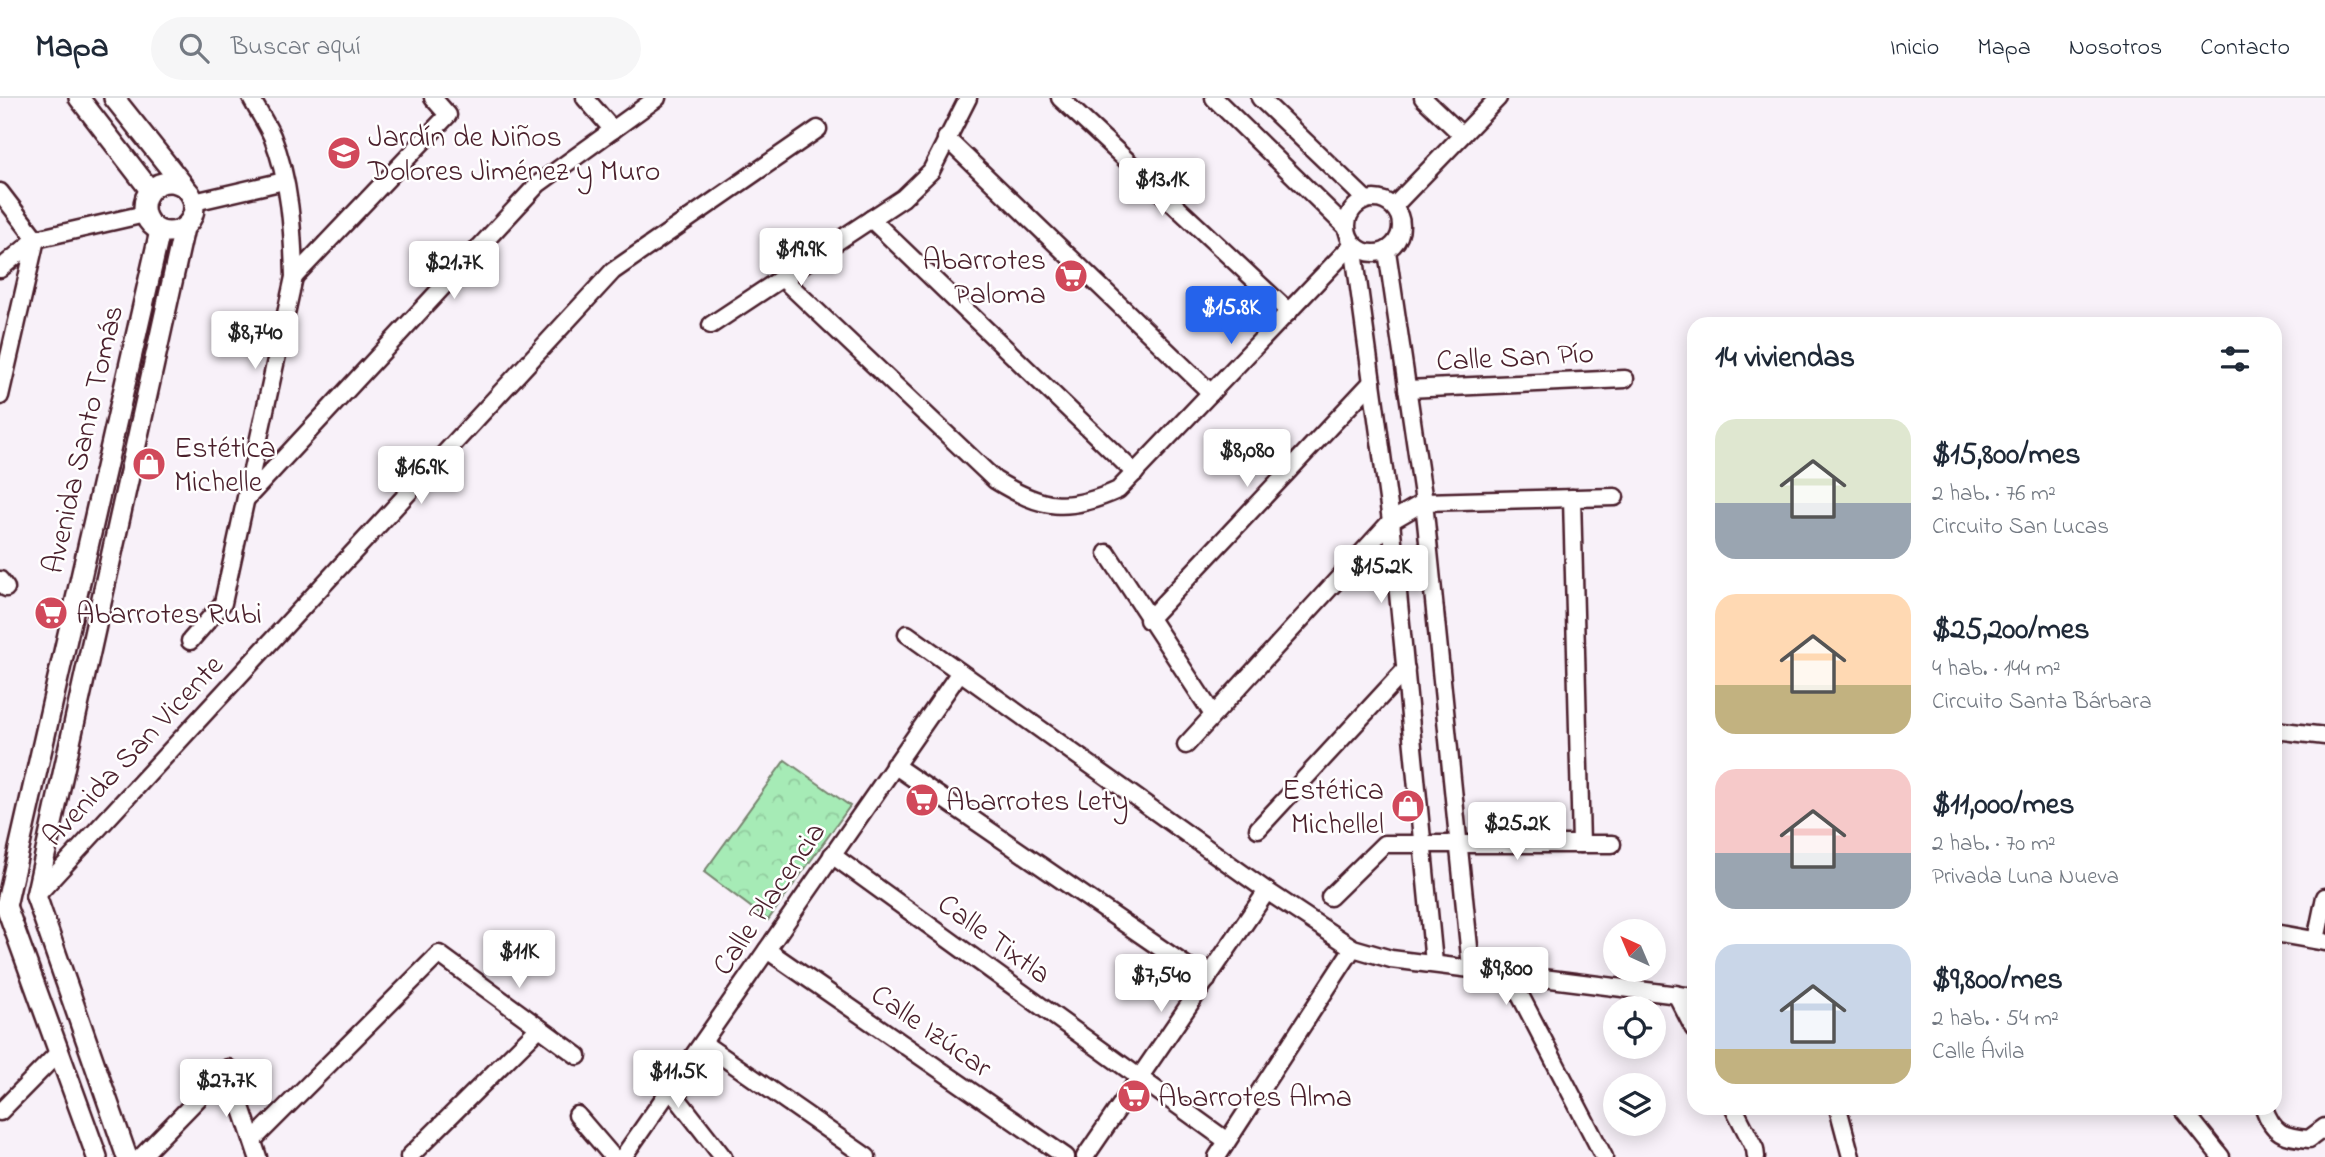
<!DOCTYPE html>
<html lang="es">
<meta charset="utf-8">
<style>
body{margin:0;font-family:"Indie Flower",sans-serif;background:#f6f6f7;color:#1f2937;height:100vh;display:flex;flex-direction:column;font-size:26px;white-space:nowrap}
*{box-sizing:border-box;margin:0}
p{font-size:23px;color:#747a83}
.icon{flex:none;width:38px;height:38px;fill:none;stroke:currentColor;stroke-width:2;stroke-linecap:round;stroke-linejoin:round}
.map{position:relative;flex:1;overflow:hidden}
.sheet{position:absolute;left:1687px;top:219px;width:595px;height:798px;display:flex;flex-direction:column;background:#fff;border-radius:21px;box-shadow:0 4px 18px #0003}
.sheet>*{flex:none}
.needle{width:46px;rotate:316deg}
.fabs{position:absolute;left:1603px;top:821px;display:grid;gap:14px}
.fabs a{display:grid;place-items:center;width:63px;height:63px;border-radius:50%;background:#fff;box-shadow:0 4px 18px #0003;font-size:35px}
.price{position:absolute;translate:-50% -60px;padding:0 16px;border-radius:7px;background:#fff;color:#222;font-size:23px;line-height:46px;filter:drop-shadow(0 2px 4px #0008)}
.price::after{content:'';position:absolute;left:50%;top:42px;width:21px;height:16px;margin-left:-10px;background:inherit;clip-path:polygon(0 0,100% 0,50% 100%)}
.price.on{background:#2563eb;color:#fff}
ul{padding:0;list-style:none}
li{display:flex;align-items:center;gap:21px;height:175px;padding:0 28px}
li span{display:grid;place-items:center;flex:none;width:196px;height:140px;border-radius:21px;color:#555}
li>.icon{margin-inline-start:auto}
span .icon{width:84px;height:84px;fill:#fffc;stroke-width:1}
li b{font-size:30px}
h2{display:flex;justify-content:space-between;align-items:center;height:84px;padding:0 28px;font-size:30px}
header{display:flex;align-items:center;gap:42px;box-sizing:border-box;height:98px;padding:0 35px;background:#fff;border-bottom:2px solid #e0e1e3}
header strong{font-size:33px}
nav{display:flex;gap:38px;margin-inline-start:auto;font-size:24px}
.search{width:490px;height:63px;background:#f6f6f7;display:flex;align-items:center;gap:18px;box-sizing:border-box;padding:0 24px;border-radius:38px;color:#747a83;font-size:26px}
.map>svg:first-child{display:block}
</style>
<header>
<strong>Mapa</strong>
<div class="search"><svg class="icon" aria-label="search" viewBox="0 0 24 24"><circle cx="10" cy="10" r="6"/><path d="M15 15l6 6"/></svg>Buscar aquí</div>
<nav><a>Inicio</a><a>Mapa</a><a>Nosotros</a><a>Contacto</a></nav>
</header>
<div class="map">
<svg width="2325" height="1059" viewBox="0 0 2325 1059">
<defs>
<pattern id="park-crowns" width="20" height="18" patternUnits="userSpaceOnUse" patternTransform="scale(1.75)"><rect width="20" height="18" fill="#a6ebb6"/><path d="M2 6a3 3 0 1 1 6 0M12 15a3 3 0 1 1 6 0" fill="none" stroke="#90c99d"/></pattern>
</defs>
<rect width="100%" height="100%" fill="#f8f1f9"/>
<filter id="ink" filterUnits="userSpaceOnUse"><feTurbulence type="fractalNoise" baseFrequency=".0143" numOctaves="2"/><feDisplacementMap in="SourceGraphic" scale="14" xChannelSelector="R" yChannelSelector="G"/><feConvolveMatrix kernelMatrix="1 2 1 2 8 2 1 2 1" color-interpolation-filters="sRGB"/></filter>
<g filter="url(#ink)">
<!-- park -->
<polygon fill="url(#park-crowns)" stroke="#788570" stroke-width="2" points="785,662 850,708 768,822 704,774"/>
<g fill="none" stroke-linecap="round" stroke-linejoin="round">
<defs>
<g id="minor">
<polyline points="585,0 613,32"/>
<polyline points="1060,0 1289,214"/>
<polyline points="1214,0 1346,129"/>
<polyline points="1260,0 1365,101"/>
<polyline points="1423,0 1462,37"/>
<polyline points="946,40 1211,295"/>
<polyline points="0,94 36,141 0,298"/>
<circle cx="1374" cy="128" r="27"/>
<polyline points="194,104 284,83"/>
<polyline points="1394,108 1498,0"/>
<polyline points="871,121 1135,375"/>
<polyline points="1353,146 1391,423 1434,865"/>
<polyline points="1387,153 1424,404 1471,869"/>
<polyline points="0,171 36,141 145,116"/>
<polyline points="294,179 448,17 433,0"/>
<path d="M782,180L995,382C1042,411 1067,415 1118,392L1353,146"/>
<polyline points="711,227 903,100 931,73 968,0"/>
<polyline points="1407,291 1625,281"/>
<polyline points="1572,400 1581,746"/>
<polyline points="246,401 538,86 657,0"/>
<polyline points="1107,455 1212,615"/>
<polyline points="0,482 6,490"/>
<polyline points="1148,522 1372,284"/>
<polyline points="907,536 1267,793 1353,850 1391,861 1694,899"/>
<path d="M190,543L223,505L294,179C293,133 290,82 272,38C266,25 258,13 251,0"/>
<polyline points="2275,632 2325,638"/>
<polyline points="1186,647 1391,423 1424,404 1615,399"/>
<polyline points="894,667 1207,882"/>
<polyline points="1258,731 1406,571"/>
<polyline points="832,757 1227,1043"/>
<polyline points="36,798 613,173 818,31"/>
<polyline points="1330,799 1384,746 1612,746"/>
<polyline points="2275,835 2325,844"/>
<polyline points="2316,842 2325,799"/>
<polyline points="767,852 1066,1059"/>
<polyline points="1508,874 1604,1059"/>
<polyline points="1676,896 1694,931"/>
<polyline points="703,945 867,1059"/>
<polyline points="670,991 723,1059"/>
<polyline points="1734,1010 1755,1051 1756,1059"/>
<polyline points="1838,1010 1851,1059"/>
<polyline points="2182,1010 2221,1059"/>
<path d="M2264,1010C2273,1035 2283,1039 2309,1041L2325,1029"/>
<polyline points="0,1014 59,954"/>
<polyline points="577,1017 613,1059"/>
<polyline points="253,1042 439,856 578,958"/>
<polyline points="141,1059 228,970 258,1059"/>
<polyline points="409,1059 539,930"/>
<polyline points="623,1059 960,574"/>
<polyline points="1085,1059 1267,793"/>
<polyline points="1217,1059 1353,850"/>
</g>
<g id="tertiary">
<polyline points="79,0 150,92"/>
<polyline points="114,0 184,88"/>
<circle cx="169" cy="109" r="25"/>
<polyline points="36,798 184,130"/>
<polyline points="36,798 127,1059"/>
<polyline points="6,808 160,133"/>
<polyline points="6,808 97,1059"/>
</g>
</defs>
<!-- minor casing -->
<use href="#minor" stroke="#4a1f2b" stroke-width="21"/>
<!-- tertiary casing -->
<use href="#tertiary" stroke="#4a1f2b" stroke-width="24"/>
<!-- minor -->
<use href="#minor" stroke="#fff" stroke-width="16"/>
<!-- tertiary -->
<use href="#tertiary" stroke="#fff" stroke-width="19"/>
</g>
</g>
<!-- icons -->
<defs>
<symbol id="school-disc" viewBox="-11 -11 22 22"><circle r="9.5" fill="#d1495b" stroke="#fff"/><path d="M0-5L7-2L0 1L-7-2ZM-4 1L0 2.5L4 1V4Q0 6-4 4Z" fill="#fff"/></symbol>
<symbol id="supermarket-disc" viewBox="-11 -11 22 22"><circle r="9.5" fill="#d1495b" stroke="#fff"/><path d="M-6-5.5h2.5l.6 2H6L4.5 2H-2.5L-4.4-4H-6ZM-1.5 3.2a1.3 1.3 0 1 0 .1 0ZM3 3.2a1.3 1.3 0 1 0 .1 0Z" fill="#fff"/></symbol>
<symbol id="shop-disc" viewBox="-11 -11 22 22"><circle r="9.5" fill="#d1495b" stroke="#fff"/><path d="M-5-2.5h2.3a2.7 3.5 0 0 1 5.4 0H5L5.5 6h-11ZM-1.5-2.5h3a1.5 2.3 0 0 0-3 0Z" fill="#fff"/></symbol>
</defs>
<g fill-rule="evenodd">
<use href="#school-disc" x="325" y="36" width="38" height="38"/>
<use href="#supermarket-disc" x="1052" y="159" width="38" height="38"/>
<use href="#shop-disc" x="130" y="347" width="38" height="38"/>
<use href="#supermarket-disc" x="32" y="496" width="38" height="38"/>
<use href="#supermarket-disc" x="903" y="683" width="38" height="38"/>
<use href="#shop-disc" x="1389" y="689" width="38" height="38"/>
<use href="#supermarket-disc" x="1115" y="979" width="38" height="38"/>
</g>
<g text-anchor="middle" stroke-width="5" stroke-linejoin="round" paint-order="stroke">
<!-- poi labels -->
<g font-size="30" fill="#4a1f2b" stroke="#fff" text-anchor="start">
<text x="368" y="48">Jardín de Niños<tspan x="368" dy="34">Dolores Jiménez y Muro</tspan></text>
<text x="1046" y="171" text-anchor="end">Abarrotes<tspan x="1046" dy="34">Paloma</tspan></text>
<text x="174" y="359">Estética<tspan x="174" dy="34">Michelle</tspan></text>
<text x="76" y="525">Abarrotes Rubi</text>
<text x="1384" y="701" text-anchor="end">Estética<tspan x="1384" dy="34">Michellel</tspan></text>
<text x="946" y="712">Abarrotes Lety</text>
<text x="1158" y="1008">Abarrotes Alma</text>
</g>
<!-- street labels -->
<g font-size="30" fill="#4a1f2b" stroke="#fff">
<text transform="translate(1515 258) rotate(-3)" y="10">Calle San Pío</text>
<text transform="translate(82 341) rotate(-77)" y="10">Avenida Santo Tomás</text>
<text transform="translate(132 652) rotate(-47)" y="10">Avenida San Vicente</text>
<text transform="translate(768 800) rotate(-56)" y="10">Calle Placencia</text>
<text transform="translate(995 840) rotate(36)" y="10">Calle Tixtla</text>
<text transform="translate(932 932) rotate(35)" y="10">Calle Izúcar</text>
</g>
</g>
</svg>
<div class="fabs">
<a><svg class="needle" viewBox="-14 -14 28 28"><path d="M0-13l5 13h-10z" fill="#e53935"/><path d="M0 13l5-13h-10z" fill="#747a83"/></svg></a>
<a><svg class="icon" aria-label="locate" viewBox="0 0 24 24"><circle cx="12" cy="12" r="6"/><path d="M12 2v4M12 18v4M2 12h4M18 12h4"/></svg></a>
<a><svg class="icon" aria-label="layers" viewBox="0 0 24 24"><path d="M12 4l9 5-9 5-9-5zM3 14l9 5 9-5"/></svg></a>
</div>
<b class="price" style="left:1162px;top:120px">$13.1K</b>
<b class="price" style="left:801px;top:190px">$19.9K</b>
<b class="price" style="left:454px;top:203px">$21.7K</b>
<b class="price on" style="left:1231px;top:248px">$15.8K</b>
<b class="price" style="left:255px;top:273px">$8,740</b>
<b class="price" style="left:1247px;top:391px">$8,080</b>
<b class="price" style="left:421px;top:408px">$16.9K</b>
<b class="price" style="left:1381px;top:507px">$15.2K</b>
<b class="price" style="left:1517px;top:764px">$25.2K</b>
<b class="price" style="left:519px;top:892px">$11K</b>
<b class="price" style="left:1506px;top:909px">$9,800</b>
<b class="price" style="left:1161px;top:916px">$7,540</b>
<b class="price" style="left:678px;top:1012px">$11.5K</b>
<b class="price" style="left:226px;top:1021px">$27.7K</b>
<section class="sheet">
<h2>14 viviendas<svg class="icon" aria-label="filters" viewBox="0 0 24 24"><path d="M4 7h16M4 17h16"/><circle cx="9" cy="7" r="2"/><circle cx="15" cy="17" r="2"/></svg></h2>
<ul>
<li><span style="background:linear-gradient(#dfe7d0 60%,#9aa5b1 0)"><svg class="icon" aria-label="home" viewBox="0 0 24 24"><path d="M3 11l9-7 9 7M6 9v11h12V9"/></svg></span><div><b>$15,800/mes</b><p>2 hab. · 76 m²</p><p>Circuito San Lucas</p></div></li>
<li><span style="background:linear-gradient(#ffd9b3 65%,#c2b280 0)"><svg class="icon" aria-label="home" viewBox="0 0 24 24"><path d="M3 11l9-7 9 7M6 9v11h12V9"/></svg></span><div><b>$25,200/mes</b><p>4 hab. · 144 m²</p><p>Circuito Santa Bárbara</p></div></li>
<li><span style="background:linear-gradient(#f6c9c9 60%,#9aa5b1 0)"><svg class="icon" aria-label="home" viewBox="0 0 24 24"><path d="M3 11l9-7 9 7M6 9v11h12V9"/></svg></span><div><b>$11,000/mes</b><p>2 hab. · 70 m²</p><p>Privada Luna Nueva</p></div></li>
<li><span style="background:linear-gradient(#c9d6e8 75%,#c2b280 0)"><svg class="icon" aria-label="home" viewBox="0 0 24 24"><path d="M3 11l9-7 9 7M6 9v11h12V9"/></svg></span><div><b>$9,800/mes</b><p>2 hab. · 54 m²</p><p>Calle Ávila</p></div></li>
</ul>
</section>
</div>
